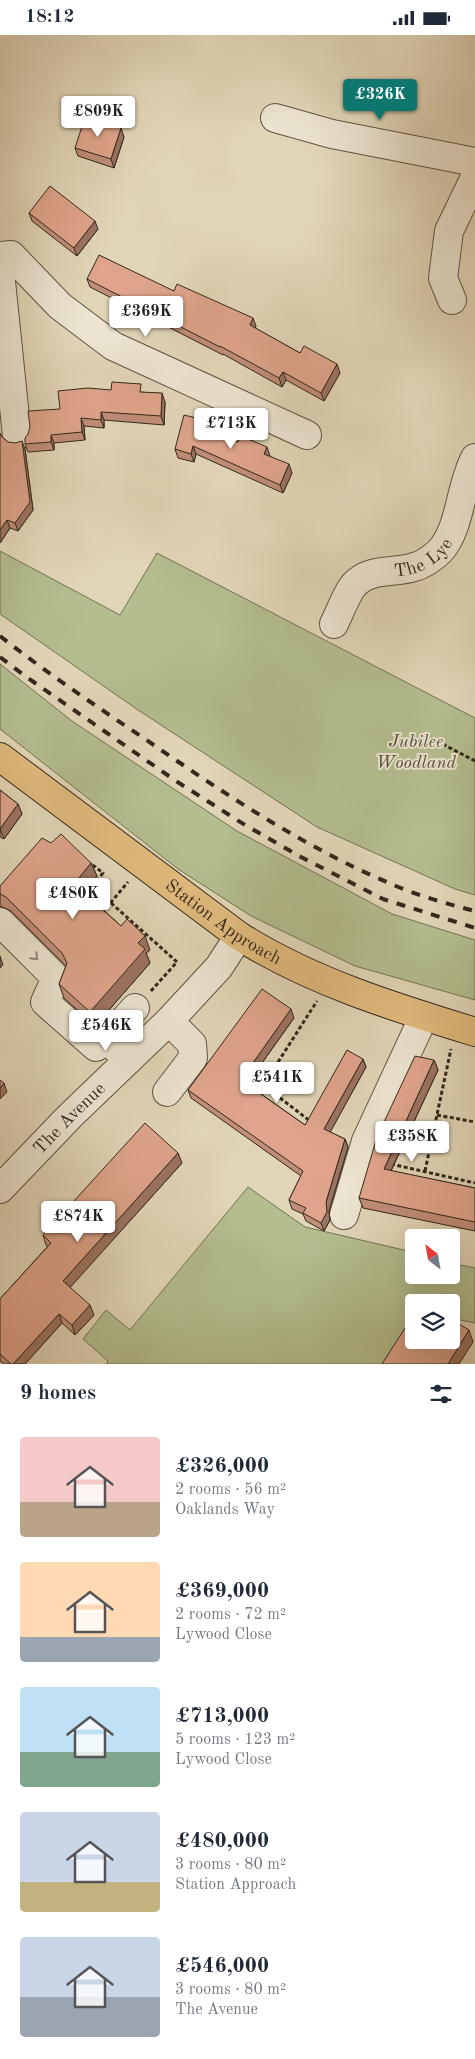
<!DOCTYPE html>
<meta charset="utf-8">
<style>
body{margin:0;font-family:"Old Standard TT",serif;background:#f6f6f7;color:#1f2937;height:100vh;display:flex;flex-direction:column;font-size:19px;white-space:nowrap}
*{box-sizing:border-box;margin:0}
p{font-size:16px;color:#747a83}
.icon{flex:none;width:28px;height:28px;fill:none;stroke:currentColor;stroke-width:2;stroke-linecap:round;stroke-linejoin:round}
.map{position:relative;height:1329px;overflow:hidden}
.details{display:flex;flex-direction:column;background:#fff;flex:1}
.details>*{flex:none}
.needle{width:32px;rotate:329deg}
.buttons{position:absolute;left:405px;top:1194px;display:grid;gap:10px}
.buttons a{display:grid;place-items:center;width:55px;height:55px;border-radius:5px;background:#fff;box-shadow:0 5px 20px #0002;font-size:25px}
.price{position:absolute;translate:-50% -42px;padding:0 11px;border-radius:5px;background:#fff;color:#222;font-size:16px;line-height:32px;filter:drop-shadow(0 1px 2px #0008)}
.price::after{content:'';position:absolute;left:50%;top:30px;width:15px;height:11px;margin-left:-8px;background:inherit;clip-path:polygon(0 0,100% 0,50% 100%)}
.price.current{background:#0f766e;color:#fff}
ul{padding:0;list-style:none}
li{display:flex;align-items:center;gap:15px;height:125px;padding:0 20px}
li span{display:grid;place-items:center;flex:none;width:140px;height:100px;border-radius:5px;color:#555}
li>.icon{margin-inline-start:auto}
span .icon{width:60px;height:60px;fill:#fffc;stroke-width:1}
li b{font-size:21px}
h2{display:flex;justify-content:space-between;align-items:center;height:60px;padding:0 20px;font-size:21px}
.status{display:flex;justify-content:space-between;align-items:center;height:35px;padding:0 25px;background:#fff;direction:ltr}
.status svg{height:14px;fill:currentColor}
.map>svg:first-child{display:block}
</style>
<div class="status"><b>18:12</b><svg viewBox="0 0 49 12"><path d="M0 12V9h3v3zM5 12V6h3v6zM10 12V3h3v9zM15 12V0h3v12zM26 1h20v11H26zM47 4h2v5h-2z"/></svg></div>
<div class="map">
<svg width="475" height="1329" viewBox="0 0 475 1329">
<rect width="100%" height="100%" fill="#e1d5b7"/>
<filter id="stains"><feTurbulence type="fractalNoise" baseFrequency=".004" numOctaves="4"/><feColorMatrix values="0 0 0 0 .2 0 0 0 0 .09 0 0 0 0 .02 0 0 0 .5 -.17"/></filter>
<radialGradient id="worn" r=".72"><stop offset=".6" stop-color="#630" stop-opacity="0"/><stop offset="1" stop-color="#630" stop-opacity=".3"/></radialGradient>
<!-- green -->
<g fill="#b3bd8e" stroke="#727255">
<polygon points="0,516 120,580 157,518 475,683 475,860 455,854 317,792 138,675 0,579"/>
<polygon points="0,629 72,686 237,796 392,879 475,905 475,965 355,931 251,881 178,834 0,694"/>
<polygon points="248,1152 305,1192 408,1216 408,1218 414,1220 414,1240 451,1240 451,1228 475,1233 475,1288 451,1283 451,1268 414,1268 414,1297 394,1329 106,1329 108,1326 83,1304 106,1275 130,1295"/>
</g>
<g fill="none" stroke-linecap="round" stroke-linejoin="round">
<defs>
<g id="minor">
<polyline points="275,83 332,99 475,127"/>
<polyline points="0,221 11,220 60,271 113,311 307,400"/>
<polyline points="0,237 17,401"/>
<polyline points="452,265 443,243 449,196 475,142"/>
<path id="s1" d="M334,589C340,577 345,562 353,551C369,532 393,539 414,532C423,530 434,522 440,516C461,493 460,450 475,423"/>
<polyline points="0,887 56,943 45,967 96,1012 107,1004 128,1025"/>
<polyline points="107,1004 135,973"/>
<polyline points="167,1057 193,1023 192,1009 169,986"/>
<path id="s2" d="M0,1154L70,1081L169,986L219,932L239,901"/>
<polyline points="344,1180 366,1106 424,981"/>
</g>
<g id="major">
<path id="s3" d="M0,722L239,901C312,947 394,972 475,997"/>
</g>
</defs>
<!-- minor casing -->
<use href="#minor" stroke="#5e5343" stroke-width="30"/>
<!-- major casing -->
<use href="#major" stroke="#32281c" stroke-width="30"/>
<!-- path -->
<g stroke="#32281c" stroke-width="3" stroke-dasharray="4 2.5" stroke-linecap="butt">
<polyline points="399,710 433,704 475,726"/>
<polyline points="84,861 103,838 90,828"/>
<polyline points="111,868 177,927 150,957"/>
<polyline points="102,878 128,847"/>
<polyline points="249,1039 310,1086"/>
<polyline points="257,1060 317,966"/>
<polyline points="437,1080 475,1087"/>
<polyline points="391,1129 475,1148"/>
<polyline points="425,1136 451,1014"/>
</g>
<!-- minor -->
<use href="#minor" stroke="#ece4d0" stroke-width="28"/>
<!-- major -->
<use href="#major" stroke="#e0ba7c" stroke-width="28"/>
<!-- rail -->
<g stroke="#32281c" stroke-width="4" stroke-dasharray="9 9" stroke-linecap="butt">
<path d="M0,601C47,638 96,671 145,704C222,757 302,811 389,848C416,860 447,869 475,876"/>
<polyline points="0,622 25,641 176,746 245,790 301,822 383,864 475,893"/>
</g>
</g>
<!-- wall -->
<g fill="#c08d78" stroke="#32281c">
<polygon points="124,102 114,133 78,121 75,113"/>
<polygon points="29,178 98,194 77,221 32,186"/>
<polygon points="87,244 174,256 256,291 255,293 300,318 340,338 324,366 286,345 282,352 223,319 223,320 90,252"/>
<polygon points="143,357 165,367 164,390 104,385 104,393 84,391 85,405 54,408 54,415 28,417 25,409 60,374"/>
<polygon points="200,384 203,392 270,421 269,421 292,438 283,458 196,419 194,427 178,423 175,414"/>
<polygon points="0,398 2,402 8,407 25,414 33,475 18,496 10,493 0,508"/>
<polygon points="0,755 18,769 22,779 4,804 0,802"/>
<polygon points="51,808 91,828 97,841 84,857 121,891 150,915 146,918 150,928 95,991 64,963 59,949 66,931 11,876 0,871 0,851"/>
<polygon points="294,983 247,1049 305,1090 363,1024 366,1032 330,1097 345,1104 348,1112 329,1176 330,1185 324,1196 306,1186 303,1179 292,1174 289,1165 301,1141 191,1063 188,1055"/>
<polygon points="434,1025 438,1035 391,1136 475,1153 475,1196 363,1173 359,1163"/>
<polygon points="182,1128 70,1252 94,1280 75,1300 62,1288 25,1329 4,1329 0,1326 0,1264 48,1211 46,1210 43,1200"/>
</g>
<!-- shaded-wall -->
<g fill="#9c7361" stroke="#32281c">
<polygon points="121,93 124,102 114,133 111,124"/>
<polygon points="95,186 98,194 77,221 74,213"/>
<polygon points="253,283 256,291 253,298 250,290"/>
<polygon points="337,329 340,338 324,366 321,358"/>
<polygon points="283,337 286,345 282,352 279,343"/>
<polygon points="162,358 165,367 164,390 161,381"/>
<polygon points="101,377 104,385 104,393 101,385"/>
<polygon points="81,383 84,391 85,405 82,397"/>
<polygon points="200,384 203,392 198,390"/>
<polygon points="51,400 54,408 54,415 51,407"/>
<polygon points="22,406 25,414 33,475 18,496 15,488"/>
<polygon points="193,411 196,419 194,427 191,419"/>
<polygon points="267,412 270,421 267,427 264,419"/>
<polygon points="289,429 292,438 283,458 280,450"/>
<polygon points="7,485 10,493 0,508 0,495"/>
<polygon points="18,769 22,779 4,804 0,794"/>
<polygon points="91,828 97,841 79,863 74,849"/>
<polygon points="145,901 150,915 146,918 150,928 95,991 90,977 138,908"/>
<polygon points="0,921 3,930 0,933"/>
<polygon points="291,974 294,983 244,1053 241,1045"/>
<polygon points="363,1024 366,1032 327,1103 324,1094"/>
<polygon points="434,1025 438,1035 387,1144 384,1134"/>
<polygon points="4,1048 7,1057 0,1064 0,1053"/>
<polygon points="345,1104 348,1112 329,1176 330,1185 324,1196 321,1188 326,1167"/>
<polygon points="178,1118 182,1128 67,1256 63,1246"/>
<polygon points="90,1270 94,1280 75,1300 72,1290"/>
<polygon points="59,1279 62,1288 25,1329 13,1329"/>
<polygon points="469,1295 473,1307 459,1329 448,1329"/>
</g>
<!-- building -->
<g fill="#dfa48b" stroke="#32281c">
<polygon points="85,82 121,93 111,124 75,113"/>
<polygon points="50,151 95,186 74,213 29,178"/>
<polygon points="99,220 174,256 177,249 253,283 250,290 300,318 304,311 337,329 321,358 283,337 279,343 220,311 220,312 87,244"/>
<polygon points="112,347 141,349 140,357 162,358 161,381 101,377 101,385 81,383 82,397 51,400 51,407 25,409 25,403 28,399 30,392 28,376 60,374 58,356 88,353 111,355"/>
<polygon points="184,380 200,384 198,390 238,407 241,401 267,412 264,419 289,429 280,450 193,411 191,419 175,414"/>
<polygon points="0,398 2,402 8,407 15,408 22,406 30,467 15,488 7,485 0,495"/>
<polygon points="0,755 18,769 0,794"/>
<polygon points="61,799 91,828 74,849 121,891 127,884 145,901 138,908 145,914 90,977 59,949 67,928 62,918 6,862 0,859 0,851 42,803 51,808"/>
<polygon points="262,954 291,974 241,1045 305,1090 347,1015 363,1024 324,1094 345,1104 326,1167 327,1177 321,1188 303,1178 306,1173 289,1165 303,1136 188,1055"/>
<polygon points="415,1021 434,1025 384,1134 475,1153 475,1187 359,1163 377,1102"/>
<polygon points="0,1045 4,1048 0,1053"/>
<polygon points="145,1088 178,1118 63,1246 90,1270 72,1290 59,1279 13,1329 11,1329 0,1319 0,1264 51,1208 43,1200"/>
<polygon points="414,1279 414,1305 451,1305 451,1284 469,1295 448,1329 382,1329"/>
</g>
<!-- one-way arrows -->
<defs><path id="oneway-chevron" d="M-2-3.5L2.5 0L-2 3.5" fill="none" stroke-width="1.6" stroke-linecap="round" stroke-linejoin="round" transform="scale(1.25)"/></defs>
<use stroke="#8f8676" href="#oneway-chevron" transform="translate(35 922) rotate(45)"/>
<g text-anchor="middle" stroke-width="4" stroke-linejoin="round" paint-order="stroke">
<!-- street labels -->
<g font-size="18" fill="#32281c" stroke="#ece4d0">
<text dy="6" stroke="none"><textPath href="#s1" startOffset="120">The Lye</textPath></text>
<text dy="6" stroke="none"><textPath href="#s3" startOffset="278">Station Approach</textPath></text>
<text dy="6" stroke="none"><textPath href="#s2" startOffset="99">The Avenue</textPath></text>
</g>
<!-- park labels -->
<g font-size="18" font-style="italic" fill="#524d38" stroke="#ece4d0">
<text x="416" y="712">Jubilee<tspan x="416" dy="21">Woodland</tspan></text>
</g>
</g>
<rect width="100%" height="100%" filter="url(#stains)"/>
<rect width="100%" height="100%" fill="url(#worn)"/>
</svg>
<div class="buttons">
<a><svg class="needle" viewBox="-14 -14 28 28"><path d="M0-13l5 13h-10z" fill="#e53935"/><path d="M0 13l5-13h-10z" fill="#747a83"/></svg></a>
<a><svg class="icon" aria-label="layers" viewBox="0 0 24 24"><path d="M12 4l9 5-9 5-9-5zM3 14l9 5 9-5"/></svg></a>
</div>
<b class="price current" style="left:380px;top:86px">£326K</b>
<b class="price" style="left:98px;top:103px">£809K</b>
<b class="price" style="left:146px;top:303px">£369K</b>
<b class="price" style="left:231px;top:415px">£713K</b>
<b class="price" style="left:73px;top:885px">£480K</b>
<b class="price" style="left:106px;top:1017px">£546K</b>
<b class="price" style="left:277px;top:1069px">£541K</b>
<b class="price" style="left:412px;top:1128px">£358K</b>
<b class="price" style="left:78px;top:1208px">£874K</b>
</div>
<section class="details">
<h2>9 homes<svg class="icon" aria-label="filters" viewBox="0 0 24 24"><path d="M4 7h16M4 17h16"/><circle cx="9" cy="7" r="2"/><circle cx="15" cy="17" r="2"/></svg></h2>
<ul>
<li><span style="background:linear-gradient(#f6c9c9 65%,#b9a48a 0)"><svg class="icon" aria-label="home" viewBox="0 0 24 24"><path d="M3 11l9-7 9 7M6 9v11h12V9"/></svg></span><div><b>£326,000</b><p>2 rooms · 56 m²</p><p>Oaklands Way</p></div></li>
<li><span style="background:linear-gradient(#ffd9b3 75%,#9aa5b1 0)"><svg class="icon" aria-label="home" viewBox="0 0 24 24"><path d="M3 11l9-7 9 7M6 9v11h12V9"/></svg></span><div><b>£369,000</b><p>2 rooms · 72 m²</p><p>Lywood Close</p></div></li>
<li><span style="background:linear-gradient(#bfe0f5 65%,#7fa58c 0)"><svg class="icon" aria-label="home" viewBox="0 0 24 24"><path d="M3 11l9-7 9 7M6 9v11h12V9"/></svg></span><div><b>£713,000</b><p>5 rooms · 123 m²</p><p>Lywood Close</p></div></li>
<li><span style="background:linear-gradient(#c9d6e8 70%,#c2b280 0)"><svg class="icon" aria-label="home" viewBox="0 0 24 24"><path d="M3 11l9-7 9 7M6 9v11h12V9"/></svg></span><div><b>£480,000</b><p>3 rooms · 80 m²</p><p>Station Approach</p></div></li>
<li><span style="background:linear-gradient(#c9d6e8 60%,#9aa5b1 0)"><svg class="icon" aria-label="home" viewBox="0 0 24 24"><path d="M3 11l9-7 9 7M6 9v11h12V9"/></svg></span><div><b>£546,000</b><p>3 rooms · 80 m²</p><p>The Avenue</p></div></li>
</ul>
</section>
